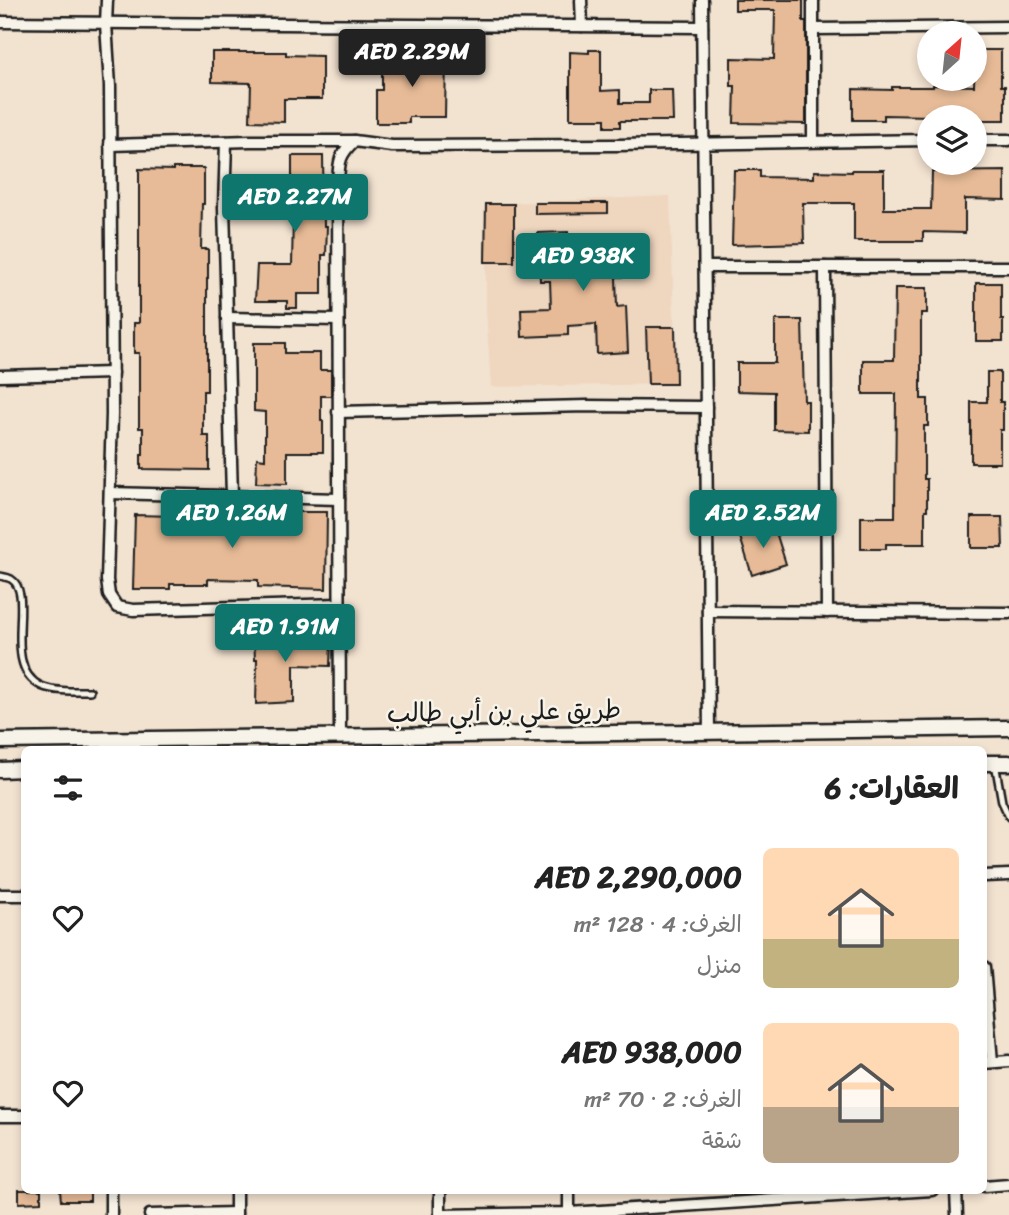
<!DOCTYPE html>
<html lang="ar">
<meta charset="utf-8">
<style>
body{margin:0;font-family:Sriracha,"Playpen Sans Arabic",sans-serif;background:#f2f2f2;color:#222;direction:rtl;height:100vh;display:flex;flex-direction:column;font-size:26px;white-space:nowrap}
*{box-sizing:border-box;margin:0}
p{font-size:23px;color:#767676}
.icon{flex:none;width:38px;height:38px;fill:none;stroke:currentColor;stroke-width:2;stroke-linecap:round;stroke-linejoin:round}
.map{position:relative;flex:1;overflow:hidden;direction:ltr}
.sheet{position:absolute;left:21px;top:746px;width:966px;height:448px;display:flex;flex-direction:column;background:#fff;border-radius:10px;box-shadow:0 4px 10px #0003;direction:rtl}
.sheet>*{flex:none}
.needle{width:46px;rotate:27deg}
.controls{position:absolute;left:917px;top:21px;display:grid;gap:14px}
.controls a{display:grid;place-items:center;width:70px;height:70px;border-radius:50%;background:#fff;box-shadow:0 4px 10px #0003;font-size:35px}
.price{position:absolute;translate:-50% -60px;padding:0 16px;border-radius:7px;background:#0f766e;color:#fff;font-size:23px;line-height:46px;filter:drop-shadow(0 2px 4px #0008)}
.price::after{content:'';position:absolute;left:50%;top:42px;width:21px;height:16px;margin-left:-10px;background:inherit;clip-path:polygon(0 0,100% 0,50% 100%)}
.price.active{background:#222;color:#fff}
ul{padding:0;list-style:none}
li{display:flex;align-items:center;gap:21px;height:175px;padding:0 28px}
li span{display:grid;place-items:center;flex:none;width:196px;height:140px;border-radius:10px;color:#555}
li>.icon{margin-inline-start:auto}
span .icon{width:84px;height:84px;fill:#fffc;stroke-width:1}
li b{font-size:30px}
h2{display:flex;justify-content:space-between;align-items:center;height:84px;padding:0 28px;font-size:30px}
.map>svg:first-child{display:block}
</style>
<div class="map">
<svg width="1009" height="1215" viewBox="0 0 1009 1215">
<rect width="100%" height="100%" fill="#f2e2d0"/>
<filter id="ink" filterUnits="userSpaceOnUse"><feTurbulence type="fractalNoise" baseFrequency=".0143" numOctaves="2"/><feDisplacementMap in="SourceGraphic" scale="14" xChannelSelector="R" yChannelSelector="G"/><feConvolveMatrix kernelMatrix="1 2 1 2 8 2 1 2 1" color-interpolation-filters="sRGB"/></filter>
<g filter="url(#ink)">
<!-- built -->
<polygon fill="#efd6bf" points="670,196 676,384 491,387 486,309 486,204"/>
<!-- building -->
<g fill="#e7bb97" stroke="#1c1c1c" stroke-width="2">
<polygon points="735,0 803,0 803,21 806,21 806,124 734,123 735,86 731,86 731,58 774,59 775,10 735,10"/>
<polygon points="589,50 601,50 601,91 620,90 620,103 649,103 649,90 672,90 673,121 620,121 620,127 605,127 605,119 570,119 570,52 589,53"/>
<polygon points="975,50 1001,50 1001,86 1005,86 1005,120 975,120 975,117 884,115 884,120 853,120 853,89 892,90 892,87 933,87 933,85 974,86"/>
<polygon points="212,52 286,52 286,55 322,56 322,99 284,99 284,122 250,121 251,83 212,82"/>
<polygon points="414,55 446,55 445,117 409,117 409,123 376,123 376,90 382,90 382,57 414,57"/>
<polygon points="292,156 323,156 324,226 327,226 326,255 322,255 322,294 297,294 297,308 287,308 287,301 255,301 257,265 292,265 293,216 253,216 253,203 242,203 242,191 292,192"/>
<polygon points="173,168 204,168 204,204 202,204 201,249 208,249 208,278 207,278 207,391 203,391 203,436 209,436 209,470 141,469 141,455 143,455 143,428 139,428 139,353 134,353 134,323 139,323 139,169 173,170"/>
<polygon points="734,170 760,170 760,177 814,178 814,171 852,172 852,170 884,170 884,209 931,209 932,172 1005,171 1005,200 965,199 965,233 923,232 923,241 854,241 854,203 803,203 804,243 732,245"/>
<polygon points="535,203 608,203 608,213 535,214"/>
<polygon points="486,204 514,204 514,262 485,262"/>
<polygon points="568,232 569,261 594,260 593,250 643,249 644,276 616,277 617,307 626,306 628,352 597,354 596,324 568,326 568,335 522,337 521,309 551,308 550,281 540,281 538,233"/>
<polygon points="976,283 1001,283 1001,319 1003,319 1003,341 976,341"/>
<polygon points="895,288 927,288 927,313 921,313 921,399 928,399 928,426 924,426 924,479 927,479 927,510 925,510 925,544 886,544 886,549 861,549 861,517 895,517 896,394 863,394 863,360 894,360"/>
<polygon points="775,320 802,320 804,401 808,401 808,431 774,430 774,392 737,391 737,363 775,363"/>
<polygon points="646,327 675,327 676,384 648,384"/>
<polygon points="254,343 285,343 285,353 320,353 320,370 331,370 331,396 321,396 321,421 323,421 323,452 287,452 287,484 256,483 257,458 265,459 265,412 254,411"/>
<polygon points="987,372 1000,372 1000,402 1003,402 1003,430 1000,430 1000,463 971,463 971,402 987,402"/>
<polygon points="260,512 327,512 326,589 258,587 258,580 208,579 208,584 170,584 170,589 133,589 135,515 260,518"/>
<polygon points="971,517 1002,517 1003,548 971,548"/>
<polygon points="774,526 786,564 752,575 740,537"/>
<polygon points="290,635 290,638 331,639 330,666 294,665 294,702 256,704 257,659 255,659 254,636"/>
<polygon points="19,1190 41,1190 41,1202 19,1203"/>
<polygon points="60,1190 90,1190 90,1201 61,1201"/>
</g>
<g fill="none" stroke-linecap="round" stroke-linejoin="round">
<defs>
<g id="service">
<path d="M0,576C4,577 7,577 11,579C36,594 0,666 41,686C56,692 74,691 90,691"/>
<polyline points="995,763 1002,802 1009,817"/>
</g>
<g id="minor">
<polyline points="107,0 106,24 110,86 112,414 107,580 109,595 117,607 133,610 340,604"/>
<polyline points="581,0 582,26"/>
<polyline points="702,0 709,733"/>
<polyline points="813,0 813,141"/>
<polyline points="0,22 702,27"/>
<polyline points="813,29 1009,27"/>
<polyline points="975,140 1009,140"/>
<polyline points="226,142 224,207 232,496"/>
<polyline points="110,145 250,141 354,141"/>
<polyline points="705,267 1009,267"/>
<polyline points="825,267 827,612"/>
<polyline points="227,318 338,320"/>
<polyline points="0,376 112,373"/>
<polyline points="338,412 587,406 706,407"/>
<polyline points="110,493 339,499"/>
<polyline points="708,611 1009,613"/>
<path d="M340,738L338,182C339,162 339,155 354,141L392,146L617,145L929,140"/>
<polyline points="984,876 1009,875"/>
<polyline points="0,895 24,895"/>
<polyline points="984,967 992,1062"/>
<polyline points="984,1063 1009,1061"/>
<polyline points="0,1116 24,1116"/>
<polyline points="984,1186 1009,1184"/>
<polyline points="111,1190 111,1215"/>
<polyline points="236,1190 236,1215"/>
<polyline points="440,1190 440,1215"/>
<polyline points="569,1190 569,1215"/>
<polyline points="956,1190 957,1215"/>
<polyline points="150,1215 236,1213"/>
<polyline points="440,1215 569,1213 932,1190"/>
</g>
<g id="secondary">
<polyline points="0,741 1009,728"/>
<polyline points="984,763 1009,763"/>
<polyline points="0,770 24,769"/>
</g>
</defs>
<!-- service casing -->
<use href="#service" stroke="#1c1c1c" stroke-width="10"/>
<!-- minor casing -->
<use href="#minor" stroke="#1c1c1c" stroke-width="15"/>
<!-- secondary casing -->
<use href="#secondary" stroke="#1c1c1c" stroke-width="19"/>
<!-- service -->
<use href="#service" stroke="#f7f3e8" stroke-width="5"/>
<!-- minor -->
<use href="#minor" stroke="#f7f3e8" stroke-width="10"/>
<!-- secondary -->
<use href="#secondary" stroke="#f7f3e8" stroke-width="14"/>
</g>
</g>
<g text-anchor="middle" stroke-width="5" stroke-linejoin="round" paint-order="stroke">
<!-- street labels -->
<g font-size="26" fill="#1c1c1c" stroke="#f7f3e8">
<text transform="translate(504 711) rotate(-1)" y="9">طريق علي بن أبي طالب</text>
</g>
</g>
</svg>
<div class="controls">
<a><svg class="needle" viewBox="-14 -14 28 28"><path d="M0-13l5 13h-10z" fill="#e53935"/><path d="M0 13l5-13h-10z" fill="#767676"/></svg></a>
<a><svg class="icon" aria-label="layers" viewBox="0 0 24 24"><path d="M12 4l9 5-9 5-9-5zM3 14l9 5 9-5"/></svg></a>
</div>
<b class="price active" style="left:412px;top:89px">AED 2.29M</b>
<b class="price" style="left:295px;top:234px">AED 2.27M</b>
<b class="price" style="left:583px;top:293px">AED 938K</b>
<b class="price" style="left:232px;top:550px">AED 1.26M</b>
<b class="price" style="left:763px;top:550px">AED 2.52M</b>
<b class="price" style="left:285px;top:664px">AED 1.91M</b>
<section class="sheet">
<h2>العقارات: 6<svg class="icon" aria-label="filters" viewBox="0 0 24 24"><path d="M4 7h16M4 17h16"/><circle cx="9" cy="7" r="2"/><circle cx="15" cy="17" r="2"/></svg></h2>
<ul>
<li><span style="background:linear-gradient(#ffd9b3 65%,#c2b280 0)"><svg class="icon" aria-label="home" viewBox="0 0 24 24"><path d="M3 11l9-7 9 7M6 9v11h12V9"/></svg></span><div><b>AED 2,290,000</b><p>الغرف: 4 · 128 m²</p><p>منزل</p></div><svg class="icon" aria-label="heart" viewBox="0 0 24 24"><path d="M12 20l-8-8c-3-5 5-10 8-4 3-6 11-1 8 4z"/></svg></li>
<li><span style="background:linear-gradient(#ffd9b3 60%,#b9a48a 0)"><svg class="icon" aria-label="home" viewBox="0 0 24 24"><path d="M3 11l9-7 9 7M6 9v11h12V9"/></svg></span><div><b>AED 938,000</b><p>الغرف: 2 · 70 m²</p><p>شقة</p></div><svg class="icon" aria-label="heart" viewBox="0 0 24 24"><path d="M12 20l-8-8c-3-5 5-10 8-4 3-6 11-1 8 4z"/></svg></li>
</ul>
</section>
</div>
